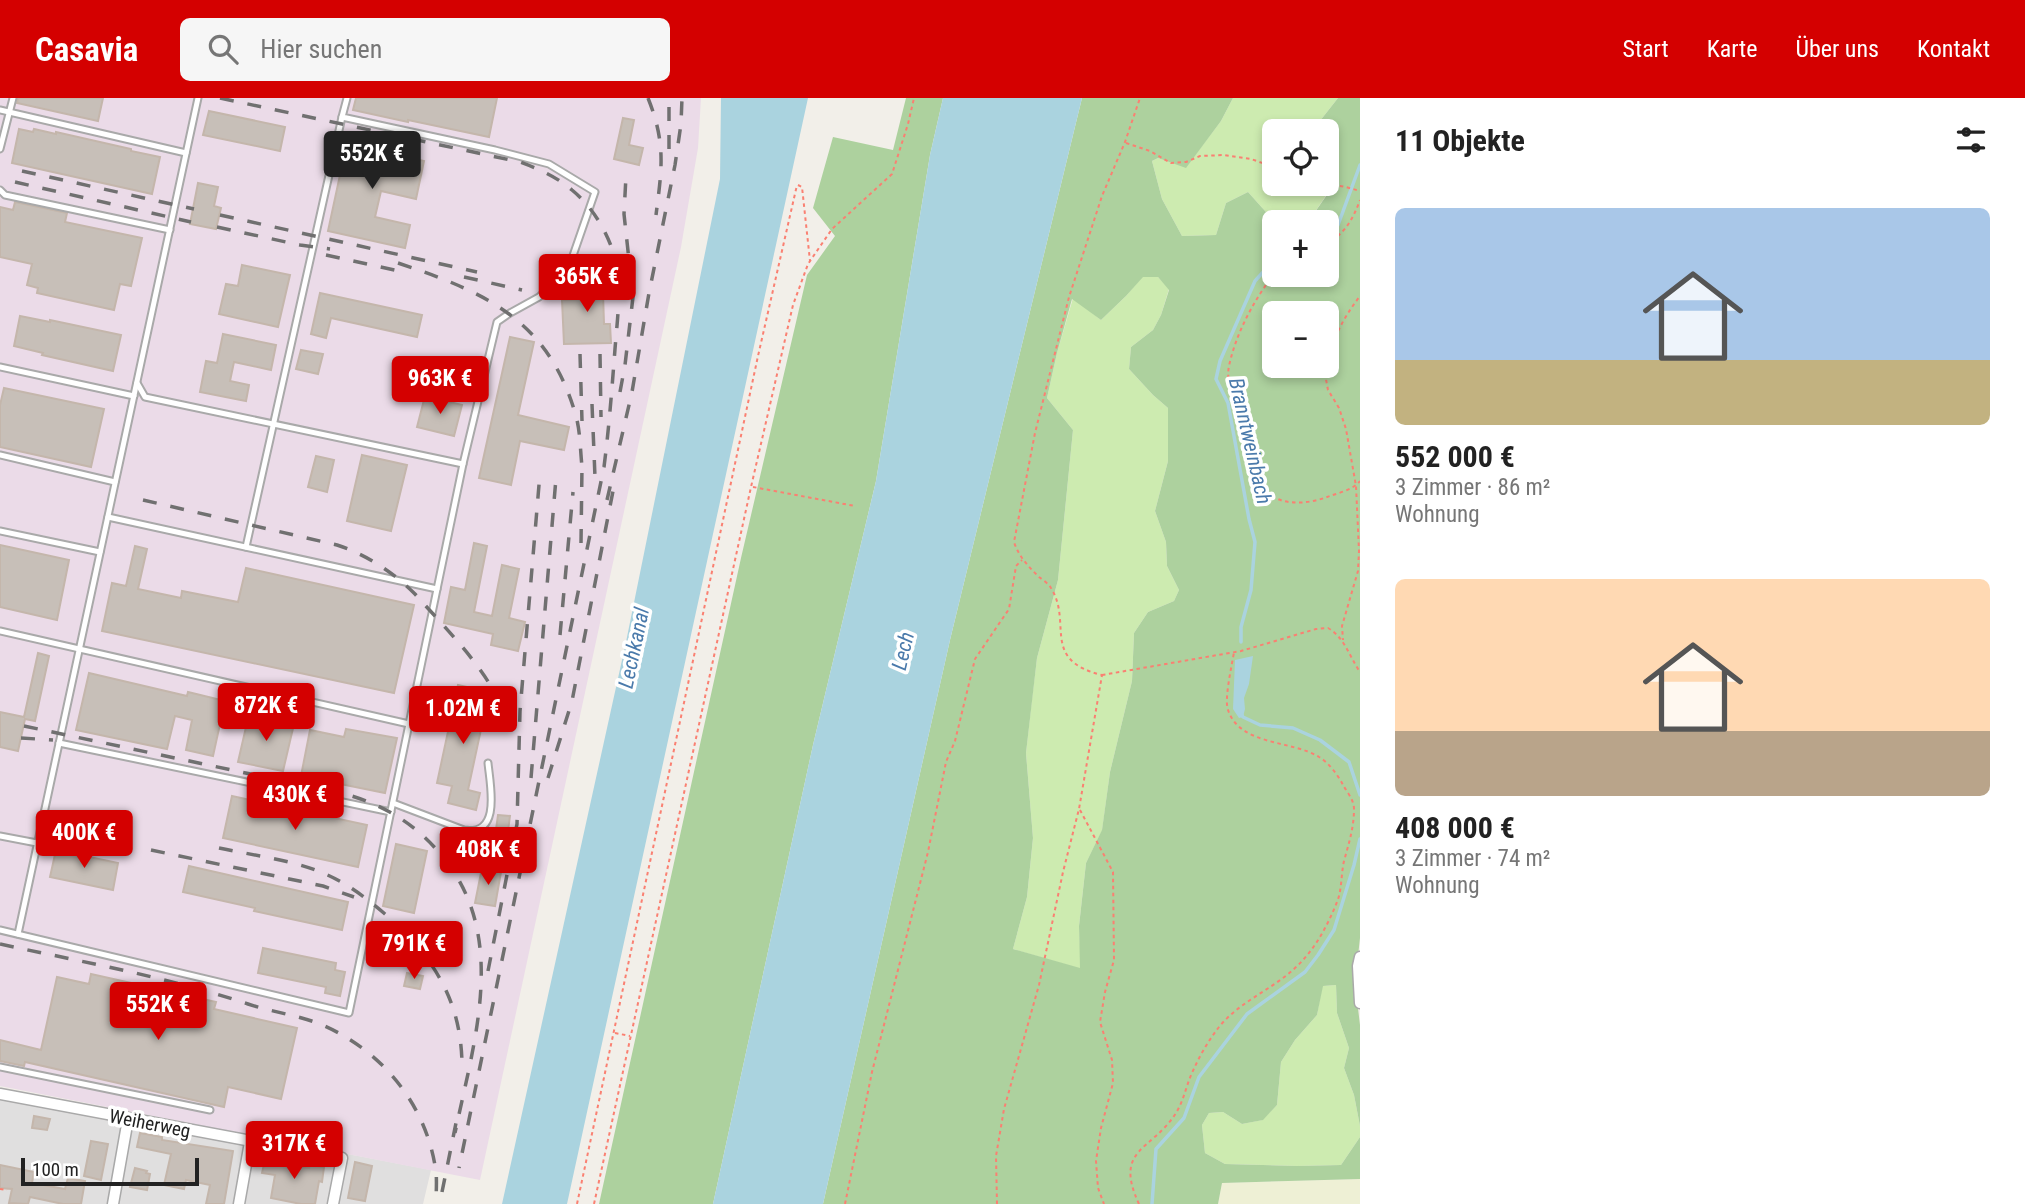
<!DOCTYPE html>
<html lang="de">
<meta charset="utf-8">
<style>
body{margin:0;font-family:"Roboto Condensed",sans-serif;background:#f6f6f6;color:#222;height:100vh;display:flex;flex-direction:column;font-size:26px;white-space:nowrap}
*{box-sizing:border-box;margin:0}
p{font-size:23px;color:#767676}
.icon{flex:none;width:38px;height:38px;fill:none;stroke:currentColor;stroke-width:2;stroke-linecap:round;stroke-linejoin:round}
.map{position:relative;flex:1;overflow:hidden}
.sheet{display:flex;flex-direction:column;background:#fff;width:665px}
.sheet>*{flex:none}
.fabs{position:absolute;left:1262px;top:21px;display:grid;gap:14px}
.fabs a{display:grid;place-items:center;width:77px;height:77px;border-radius:10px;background:#fff;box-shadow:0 4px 10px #0003;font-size:35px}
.scale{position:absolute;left:21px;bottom:18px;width:178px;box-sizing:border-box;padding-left:7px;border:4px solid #222;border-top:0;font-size:19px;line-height:24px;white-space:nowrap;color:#222;-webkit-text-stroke:5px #fff;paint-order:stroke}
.price{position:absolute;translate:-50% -60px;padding:0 16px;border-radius:7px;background:#d40000;color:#fff;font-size:23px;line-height:46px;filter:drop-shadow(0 2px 4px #0008)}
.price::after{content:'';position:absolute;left:50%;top:42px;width:21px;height:16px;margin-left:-10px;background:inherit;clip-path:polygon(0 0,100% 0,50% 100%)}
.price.on{background:#222;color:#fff}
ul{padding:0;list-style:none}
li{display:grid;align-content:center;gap:14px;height:371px;padding:0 35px}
li span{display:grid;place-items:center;height:217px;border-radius:10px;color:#555}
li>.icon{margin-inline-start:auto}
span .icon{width:126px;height:126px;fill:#fffc;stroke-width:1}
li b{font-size:30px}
h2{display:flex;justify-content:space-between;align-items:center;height:84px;padding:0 35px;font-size:30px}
header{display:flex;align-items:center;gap:42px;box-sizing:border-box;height:98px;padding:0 35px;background:#d40000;color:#fff}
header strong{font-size:33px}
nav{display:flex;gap:38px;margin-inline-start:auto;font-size:24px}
.search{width:490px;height:63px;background:#f6f6f6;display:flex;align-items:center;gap:18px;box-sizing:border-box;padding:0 24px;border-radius:10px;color:#767676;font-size:26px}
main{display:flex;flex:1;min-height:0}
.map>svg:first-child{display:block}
</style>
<header>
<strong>Casavia</strong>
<div class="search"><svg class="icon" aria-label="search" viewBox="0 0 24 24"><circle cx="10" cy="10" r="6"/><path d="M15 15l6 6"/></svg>Hier suchen</div>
<nav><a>Start</a><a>Karte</a><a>Über uns</a><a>Kontakt</a></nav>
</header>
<main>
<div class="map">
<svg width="1360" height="1106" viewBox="0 0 1360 1106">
<rect width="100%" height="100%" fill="#f2efe9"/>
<!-- residential -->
<polygon fill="#e0dfdf" points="0,999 110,1019 348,1056 431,1072 423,1106 0,1106"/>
<!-- industrial -->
<polygon fill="#ebdbe8" points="0,0 701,0 698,50 681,149 480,1082 0,988"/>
<!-- farmland -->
<polygon fill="#eef0d5" points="1360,1081 1360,1106 1218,1106 1222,1085"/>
<!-- grass -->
<g fill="#cdebb0">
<polygon points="1233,0 1338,0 1312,33 1274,33 1274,86 1326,86 1327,78 1338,80 1308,124 1275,124 1248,94 1226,105 1216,137 1182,138 1162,101 1152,63 1158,60 1186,69 1221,23"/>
<polygon points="1143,178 1158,179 1169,191 1161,217 1153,232 1131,249 1129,271 1153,297 1168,310 1168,363 1155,413 1166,444 1167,468 1179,492 1174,503 1148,514 1134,535 1132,583 1110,674 1102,733 1086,765 1079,828 1081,871 1013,851 1027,799 1033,740 1026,655 1032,601 1037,560 1058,482 1073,332 1047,300 1057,255 1073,200 1101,222 1126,198"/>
<polygon points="1336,887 1337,915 1349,950 1344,970 1354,997 1360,1028 1360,1039 1341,1067 1297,1068 1225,1066 1205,1055 1202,1027 1209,1015 1223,1014 1242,1026 1262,1022 1277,1007 1281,964 1295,942 1317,917 1322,888"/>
</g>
<!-- forest -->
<g fill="#add19e" fill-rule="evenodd">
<polygon points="906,0 943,0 930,57 876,383 813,647 713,1106 599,1106 741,460 807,177 835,138 813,110 833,39 893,52"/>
<path d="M1082,0H1233L1221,23L1186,70L1158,60L1152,63L1162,101L1182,138L1216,137L1226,105L1248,94L1275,124L1274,177H1326V124H1308L1338,81L1327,78L1326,33H1312L1338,0H1360V840L1355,885L1360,927V1028L1354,997L1344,970L1349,950L1337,915L1336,887L1323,888L1317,917L1295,942L1281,964L1277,1007L1263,1022L1242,1026L1223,1014L1209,1015L1202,1027L1205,1055L1225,1066L1297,1068L1341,1067L1360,1039V1081L1222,1085L1218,1106H823L950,542ZM1143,179H1158L1169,192L1161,217L1153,232L1131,249L1129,271L1153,297L1168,310V363L1155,413L1166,444L1167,468L1179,492L1174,503L1148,514L1134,535L1132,583L1110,674L1102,732L1086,765L1079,828L1080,870L1013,851L1027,799L1033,740L1026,655L1037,560L1058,482L1073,332L1047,300L1057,255L1072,201L1101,222L1126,198ZM1274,215H1326V268H1274Z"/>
</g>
<!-- water -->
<g fill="#aad3df">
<polygon points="721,0 808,0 567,1106 502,1106 626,544 720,81"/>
<polygon points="943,0 1082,0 950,542 823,1106 713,1106 813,647 876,383 930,57"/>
<polygon points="1253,558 1249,586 1244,600 1245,611 1243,619 1239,620 1233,611 1235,562"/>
</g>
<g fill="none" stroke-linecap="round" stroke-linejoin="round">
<!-- stream -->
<g stroke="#aad3df" stroke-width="3.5">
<polyline points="1326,136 1334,133 1338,127 1360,67"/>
<polyline points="1241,544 1241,529 1251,492 1255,444 1249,421 1228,305 1216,281 1220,263 1255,183 1274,162"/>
<polyline points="1242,617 1243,619 1260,627 1293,630 1320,642 1349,664 1360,697"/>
<polyline points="1152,1106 1156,1051 1184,1020 1199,979 1247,916 1305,874 1318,857 1334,832 1354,767 1360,741"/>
</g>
</g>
<!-- building -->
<g fill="#c7bfb8" stroke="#c4b6ab" stroke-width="2">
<polygon points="18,0 103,0 98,23 17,5"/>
<polygon points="356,0 497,0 489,39 408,22 408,24 353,12"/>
<polygon points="209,13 285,29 280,53 203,37"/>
<polygon points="623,20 634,22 629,47 643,50 639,67 614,61"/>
<polygon points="19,31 33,34 34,31 56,36 56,34 131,51 131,53 160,59 152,96 12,65"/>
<polygon points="349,35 383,43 381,54 424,63 416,101 381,93 375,119 410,127 405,150 328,133"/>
<polygon points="198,85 218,89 214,108 221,110 216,131 190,126"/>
<polygon points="15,104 67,115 65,124 142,140 131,188 120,186 114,212 37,195 38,190 27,187 32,166 0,159 0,109 13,112"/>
<polygon points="590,164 602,164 604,226 610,226 611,245 564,246 562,202 582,201 582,191 591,191"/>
<polygon points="242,167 290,177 278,229 219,216 226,186 238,188"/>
<polygon points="320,195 422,217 417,239 331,220 326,240 311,236"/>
<polygon points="20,218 50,224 50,222 121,237 113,273 42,257 43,255 14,248"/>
<polygon points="223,236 276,247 271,272 234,264 230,283 249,287 246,303 200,294 206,263 217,265"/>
<polygon points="510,239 534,244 518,317 569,329 564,352 520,343 511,387 479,380"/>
<polygon points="301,252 323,256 318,276 296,271"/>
<polygon points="4,290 104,311 91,369 0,349 0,307"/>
<polygon points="425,298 462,307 454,338 417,329"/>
<polygon points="362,357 407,367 391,433 347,423"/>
<polygon points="316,358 334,362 327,394 308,389"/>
<polygon points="474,445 487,448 474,514 492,518 502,467 519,471 509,520 525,524 518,553 491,547 493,536 444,525 451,489 465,492"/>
<polygon points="0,447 69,462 57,522 0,509"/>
<polygon points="135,448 147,451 138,491 181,500 182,493 238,504 246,470 414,507 394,595 102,533 112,485 126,488"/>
<polygon points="38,555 49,558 35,623 25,621 18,653 0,649 0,614 24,619"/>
<polygon points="89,575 187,598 188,594 225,603 213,658 186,652 192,622 175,618 167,651 76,632"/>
<polygon points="458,587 489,594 468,692 480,695 476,712 448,705 452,688 437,685"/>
<polygon points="249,616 294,626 283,673 238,664"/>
<polygon points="346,631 397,640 385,695 301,678 310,632 344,639"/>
<polygon points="232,698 367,727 358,769 223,740"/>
<polygon points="498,717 510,718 505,755 493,753"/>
<polygon points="396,746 427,753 414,815 383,808"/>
<polygon points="56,752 118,765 113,792 50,779"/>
<polygon points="189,768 348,804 342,832 254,813 255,810 183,794"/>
<polygon points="482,770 501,774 495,808 475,805"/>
<polygon points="263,850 336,865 335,872 345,874 340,898 325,895 326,889 258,875"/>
<polygon points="407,875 423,878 420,891 404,888"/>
<polygon points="91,876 216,904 214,911 297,930 281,1001 228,989 224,1009 25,964 24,968 0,963 0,942 41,952 57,879 89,886"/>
<polygon points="34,1018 50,1021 47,1032 32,1030"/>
<polygon points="140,1035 162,1039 162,1042 233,1053 224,1106 206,1106 210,1087 186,1082 184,1091 164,1087 171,1056 137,1049"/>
<polygon points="91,1043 108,1046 101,1082 84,1078"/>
<polygon points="266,1058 286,1062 285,1066 309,1070 310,1067 324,1069 322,1084 319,1083 315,1106 301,1106 271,1100 275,1077 262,1075"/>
<polygon points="355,1064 372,1068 365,1103 348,1100"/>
<polygon points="0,1067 34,1074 32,1085 65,1091 68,1080 85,1083 81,1106 63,1106 30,1099 28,1106 9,1105 12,1091 0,1090"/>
<polygon points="135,1070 147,1073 146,1075 150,1076 147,1092 130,1089"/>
</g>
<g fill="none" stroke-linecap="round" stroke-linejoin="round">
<defs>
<g id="lane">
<polyline points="0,12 186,55"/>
<polyline points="0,51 13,0"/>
<polyline points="0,92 5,97 170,132"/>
<polyline points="0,269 134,298"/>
<polyline points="137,285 145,299 463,366 497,224 510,215 539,199 568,172 595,94 549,66 495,52 342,19 347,0"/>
<polyline points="0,357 115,384"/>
<polyline points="108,419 437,491"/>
<polyline points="0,433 100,454"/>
<polyline points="246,449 342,19"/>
<polyline points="0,533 409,626"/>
<polyline points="59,645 391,714"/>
<path d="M393,705L464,732C502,738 490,687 488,665"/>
<polyline points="0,738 37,745"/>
<polyline points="0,832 349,915 463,366"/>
<polyline points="18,836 198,0"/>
<polyline points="0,969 210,1012"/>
</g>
<g id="street">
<polyline points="1360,859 1358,868 1360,905"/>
<polyline points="0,996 342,1060 333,1106"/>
<polyline points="113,1106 128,1021"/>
<polyline points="239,1106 250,1044"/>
</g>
</defs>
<!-- lane casing -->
<use href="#lane" stroke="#a9a9a9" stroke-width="9"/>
<!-- street casing -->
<use href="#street" stroke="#a9a9a9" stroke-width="13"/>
<!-- path -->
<g stroke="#fa8072" stroke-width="2" stroke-dasharray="3.5 3.5" stroke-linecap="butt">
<polyline points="1126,45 1150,53 1171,65 1186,64 1200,58 1224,57 1251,61 1274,69"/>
<polyline points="1326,86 1346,89 1360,93"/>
<polyline points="798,87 802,89 810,163"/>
<path d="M1326,146C1345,136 1353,121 1360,102"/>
<path d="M1274,176C1254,202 1236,235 1229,268C1224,293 1244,304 1250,327C1254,341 1251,356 1254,370C1261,407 1297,410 1327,399C1338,395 1353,392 1360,383"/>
<path d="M1327,266C1332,241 1344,219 1360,198"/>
<polyline points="1326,268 1325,276 1328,292 1339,310 1346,331 1356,388 1359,453 1358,473 1342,528 1343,542"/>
<polyline points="753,389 855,408"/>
<path d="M1102,577L1241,553L1316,531L1328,530C1345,540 1349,558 1360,574"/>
<polyline points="1080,712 1113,774 1114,862 1105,894 1100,924 1112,962 1113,985 1101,1030 1096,1063 1098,1090 1104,1106"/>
<polyline points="615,935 630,938"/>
<polyline points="0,1091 7,1092"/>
<polyline points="577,1106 758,258 797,87"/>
<polyline points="594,1106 751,389 793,207 808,166 832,131 892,76 908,26 914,0"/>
<polyline points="845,1106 872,974 928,754 946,664 955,643 975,561 1009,511 1016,468 1022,462"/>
<path d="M997,1106L996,1058L1004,1011L1039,887L1063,774L1079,711L1102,577C1040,562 1073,525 1051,490C1049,486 1043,482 1039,479C1028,468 1019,459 1014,444L1035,335L1069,199L1102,98L1125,44L1140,0"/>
<path d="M1139,1106C1113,1050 1152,1053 1176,1015C1184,1002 1186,988 1192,975C1199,959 1208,943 1219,929C1239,904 1271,892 1294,871C1314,853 1327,829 1337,804C1342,792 1341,776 1344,763C1349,745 1354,729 1354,711C1354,702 1347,694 1343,687C1338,677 1328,664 1319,659C1292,642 1240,648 1228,612C1224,601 1232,567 1234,554"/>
</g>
<!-- lane -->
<use href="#lane" stroke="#fff" stroke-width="5"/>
<!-- street -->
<use href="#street" stroke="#fff" stroke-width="10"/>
<!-- rail -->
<g stroke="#707070" stroke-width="3.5" stroke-dasharray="14 14" stroke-linecap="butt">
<path d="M220,0L520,64C539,71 557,79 572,92C595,111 612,141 617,170C621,196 617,225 615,251C612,290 609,330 604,369L459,1070"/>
<path d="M648,0C666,45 662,70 656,117"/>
<polyline points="669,51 669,0"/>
<polyline points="22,73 194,111"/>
<polyline points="15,84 191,124"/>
<polyline points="220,117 477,174"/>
<polyline points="217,129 300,147 330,151"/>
<polyline points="326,157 408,175"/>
<path d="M398,165C485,194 549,222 576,318C581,336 580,357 583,376"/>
<polyline points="464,179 522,192"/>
<polyline points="580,256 582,323"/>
<polyline points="600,256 601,319"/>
<polyline points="620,294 625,267 633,199 624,116 626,78"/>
<polyline points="592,306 595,379"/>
<path d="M143,402L337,447C367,457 393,474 415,496C456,542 498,581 515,643"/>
<polyline points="607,402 632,294 649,195 675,67 681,26 682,0"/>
<polyline points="581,445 582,368"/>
<polyline points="560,537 573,394"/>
<path d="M24,628L345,696C384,707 416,726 442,758C509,838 474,943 455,1035"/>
<polyline points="21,640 53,642"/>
<polyline points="531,680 556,380"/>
<polyline points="548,680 572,603 613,393"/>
<path d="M219,750C251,757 287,761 318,773C344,783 364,798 385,816C435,860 463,905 462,973"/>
<polyline points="151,752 323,788 354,799"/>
<path d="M0,846C83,864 167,879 248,906C272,914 297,917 320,926C382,952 427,1007 436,1074C437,1084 436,1096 436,1106"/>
<polyline points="488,873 517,726 520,613 540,375"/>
<polyline points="442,1094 456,1025"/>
</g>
</g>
<g text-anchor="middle" stroke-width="7" stroke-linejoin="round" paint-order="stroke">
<!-- street labels -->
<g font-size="19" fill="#222" stroke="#fff">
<text transform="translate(150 1025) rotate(11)" y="7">Weiherweg</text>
</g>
<!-- water labels -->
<g font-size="21" font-style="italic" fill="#4a7aab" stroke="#fff">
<text transform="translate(1250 343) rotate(77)" y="7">Branntweinbach</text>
<text transform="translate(634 550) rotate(-78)" y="7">Lechkanal</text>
<text transform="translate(903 553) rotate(-77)" y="7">Lech</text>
</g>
</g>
</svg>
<div class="fabs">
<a><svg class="icon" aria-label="locate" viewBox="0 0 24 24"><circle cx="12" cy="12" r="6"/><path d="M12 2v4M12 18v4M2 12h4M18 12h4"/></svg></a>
<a>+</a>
<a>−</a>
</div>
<div class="scale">100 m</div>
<b class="price on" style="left:372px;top:93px">552K €</b>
<b class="price" style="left:587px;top:216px">365K €</b>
<b class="price" style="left:440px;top:318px">963K €</b>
<b class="price" style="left:266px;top:645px">872K €</b>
<b class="price" style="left:463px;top:648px">1.02M €</b>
<b class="price" style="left:295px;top:734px">430K €</b>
<b class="price" style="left:84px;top:772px">400K €</b>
<b class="price" style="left:488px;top:789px">408K €</b>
<b class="price" style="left:414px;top:883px">791K €</b>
<b class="price" style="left:158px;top:944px">552K €</b>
<b class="price" style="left:294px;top:1083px">317K €</b>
</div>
<section class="sheet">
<h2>11 Objekte<svg class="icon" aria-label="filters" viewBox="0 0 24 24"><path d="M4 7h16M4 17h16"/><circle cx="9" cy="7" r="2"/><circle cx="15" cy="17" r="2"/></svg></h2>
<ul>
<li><span style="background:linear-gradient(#a9c7e8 70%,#c2b280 0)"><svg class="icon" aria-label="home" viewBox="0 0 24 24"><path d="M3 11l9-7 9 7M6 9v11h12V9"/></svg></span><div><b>552 000 €</b><p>3 Zimmer · 86 m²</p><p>Wohnung</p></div></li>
<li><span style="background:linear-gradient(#ffd9b3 70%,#b9a48a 0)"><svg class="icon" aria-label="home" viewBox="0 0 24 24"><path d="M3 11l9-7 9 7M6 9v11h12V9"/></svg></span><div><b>408 000 €</b><p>3 Zimmer · 74 m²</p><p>Wohnung</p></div></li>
</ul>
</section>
</main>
